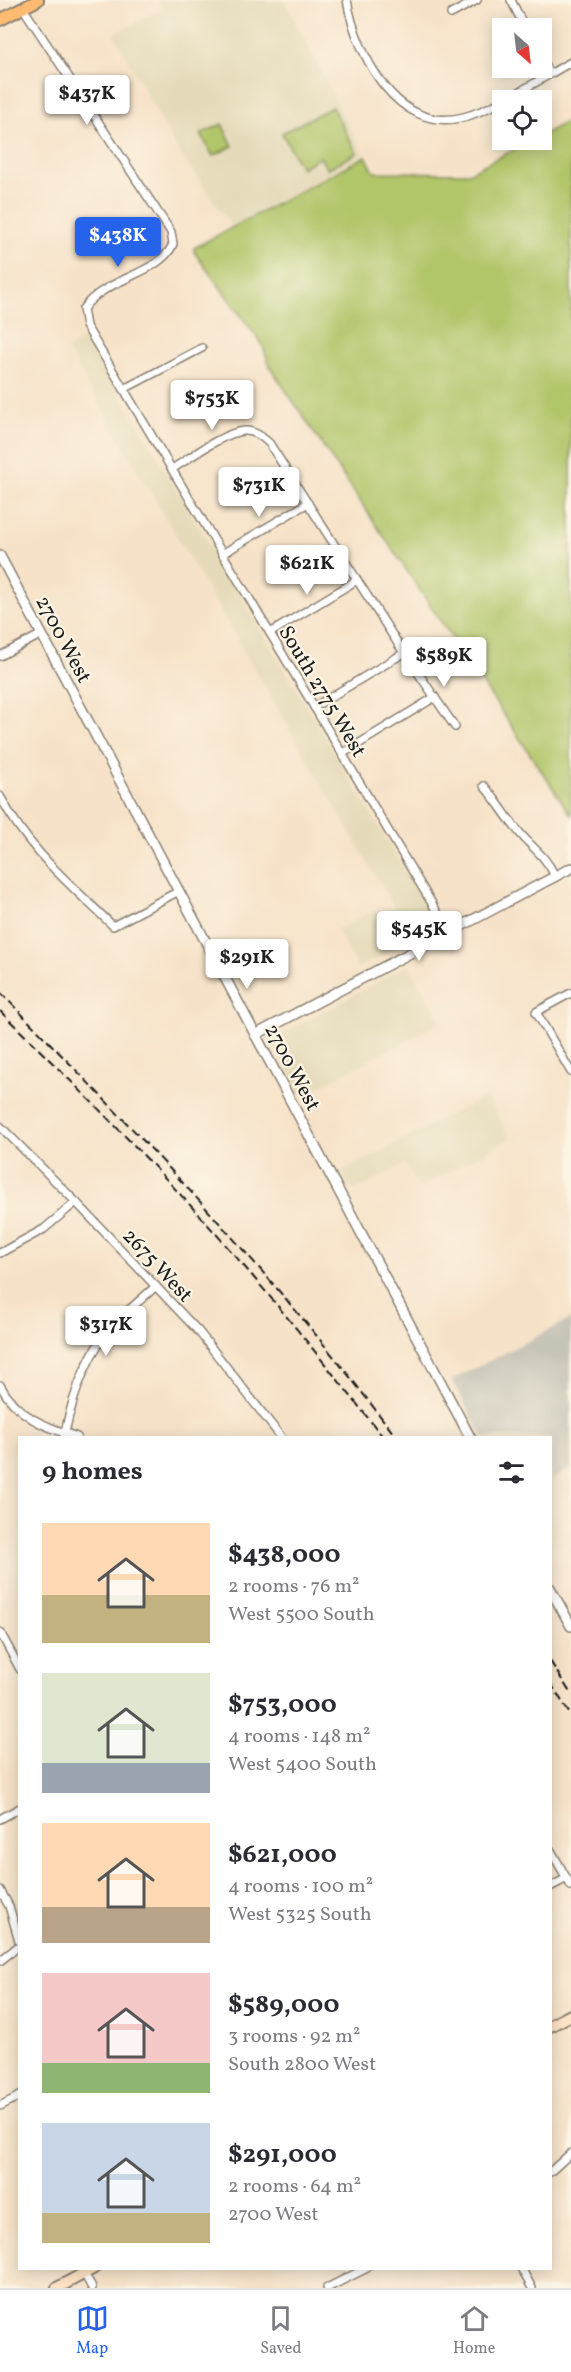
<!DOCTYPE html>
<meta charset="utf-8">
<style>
body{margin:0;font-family:Vollkorn,serif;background:#f2f2f3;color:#2b2b33;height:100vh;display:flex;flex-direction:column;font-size:22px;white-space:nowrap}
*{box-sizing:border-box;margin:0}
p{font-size:20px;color:#7c7c81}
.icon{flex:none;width:33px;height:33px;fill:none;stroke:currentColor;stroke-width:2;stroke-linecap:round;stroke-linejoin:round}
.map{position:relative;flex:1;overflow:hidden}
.details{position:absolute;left:18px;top:1436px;width:534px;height:834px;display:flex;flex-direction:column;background:#fff;border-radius:0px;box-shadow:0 3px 15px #0003}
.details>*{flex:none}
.needle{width:39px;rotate:152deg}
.fabs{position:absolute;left:492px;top:18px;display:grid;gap:12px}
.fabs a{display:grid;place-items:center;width:60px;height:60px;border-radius:0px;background:#fff;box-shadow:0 3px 15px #0003;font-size:30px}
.price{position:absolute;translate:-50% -51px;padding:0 14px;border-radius:6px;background:#fff;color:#222;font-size:20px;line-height:39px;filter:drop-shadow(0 2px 3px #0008)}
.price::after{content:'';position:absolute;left:50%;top:36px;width:18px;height:14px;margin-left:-9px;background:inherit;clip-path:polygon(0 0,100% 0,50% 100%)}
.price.on{background:#2563eb;color:#fff}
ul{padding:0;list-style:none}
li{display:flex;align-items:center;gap:18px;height:150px;padding:0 24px}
li span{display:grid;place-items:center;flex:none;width:168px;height:120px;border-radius:0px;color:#555}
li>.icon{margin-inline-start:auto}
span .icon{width:72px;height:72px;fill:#fffc;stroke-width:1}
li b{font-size:26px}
h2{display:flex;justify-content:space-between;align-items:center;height:72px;padding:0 24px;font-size:26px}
.dock{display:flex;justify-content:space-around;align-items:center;height:84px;border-top:2px solid #e1e1e2;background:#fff;font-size:16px;color:#7c7c81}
.dock a{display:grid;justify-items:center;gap:3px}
.dock .on{color:#2563eb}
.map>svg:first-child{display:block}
</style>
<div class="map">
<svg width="571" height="2288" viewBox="0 0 571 2288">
<rect width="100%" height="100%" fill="#fcf5e5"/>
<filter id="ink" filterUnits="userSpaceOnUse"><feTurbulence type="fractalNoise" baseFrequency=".0167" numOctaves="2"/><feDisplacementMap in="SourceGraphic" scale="12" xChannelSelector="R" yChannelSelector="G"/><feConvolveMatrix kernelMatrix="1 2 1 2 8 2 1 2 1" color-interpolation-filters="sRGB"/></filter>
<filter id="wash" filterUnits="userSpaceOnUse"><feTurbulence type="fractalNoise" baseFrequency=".008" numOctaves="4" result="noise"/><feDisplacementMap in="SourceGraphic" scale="24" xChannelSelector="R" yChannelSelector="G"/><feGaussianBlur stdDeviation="1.35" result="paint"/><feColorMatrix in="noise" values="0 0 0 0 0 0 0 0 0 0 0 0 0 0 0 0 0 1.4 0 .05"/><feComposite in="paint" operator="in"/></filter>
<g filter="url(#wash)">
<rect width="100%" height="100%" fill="#f6e2c8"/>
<!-- built -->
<g fill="#e5dbba">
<polygon points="157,0 284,0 365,156 232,227 174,144 114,34 162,9"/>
<polygon points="86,338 434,919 409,933 67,349"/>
<polygon points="375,910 397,947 358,968 337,930"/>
<polygon points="408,965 442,1022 301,1096 271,1040"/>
<polygon points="486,1096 511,1138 419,1188 405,1164 352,1192 341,1172"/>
</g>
<!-- industrial -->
<polygon fill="#c7c5b8" points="571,1319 571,1468 551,1480 550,1437 483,1437 452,1380"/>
<!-- green -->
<g fill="#b1c569" stroke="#667042" stroke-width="1.5">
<polygon points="332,107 357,153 327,169 320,157 301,168 282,133"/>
<polygon points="571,119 571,815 270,367 262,344 194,252 194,248 366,156 374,172 469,173 532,140 542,140 542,135"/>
<polygon points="222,124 233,146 213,156 201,134"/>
</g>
</g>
<g filter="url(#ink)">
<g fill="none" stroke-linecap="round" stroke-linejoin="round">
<defs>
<g id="minor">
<path d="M347,0C356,53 397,135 464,117C497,108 540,79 571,62"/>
<polyline points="511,0 525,28"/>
<path d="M23,8L171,232L173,244C160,275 103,278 83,309L86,326L449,932"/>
<polyline points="451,14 477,0"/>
<polyline points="542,59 549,74"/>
<polyline points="124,389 202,348"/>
<path d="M172,469C190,458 224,432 244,431C254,430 262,437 269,443L404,653L314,707"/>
<polyline points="222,554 308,503"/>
<polyline points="270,633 357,580"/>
<polyline points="0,656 42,634"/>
<polyline points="412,664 455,727"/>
<polyline points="342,754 435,697"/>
<path d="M484,786C497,800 506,817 519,832C533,849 545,855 555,876"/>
<path d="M0,796C28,850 69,883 113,926L179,891"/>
<polyline points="571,993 536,1012 571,1072"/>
<polyline points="0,1126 76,1202 199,1332 281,1437"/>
<polyline points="0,1253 44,1229 76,1202"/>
<path d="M0,1385C16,1416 45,1427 77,1437"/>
<path d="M64,1437C72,1398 86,1353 115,1323C128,1310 143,1298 156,1286"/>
<polyline points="0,1632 20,1669"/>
<polyline points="0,1819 20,1808"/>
<polyline points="550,1849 571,1886"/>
<polyline points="550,1887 567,1878"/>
<polyline points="0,1890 9,1906 20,1944"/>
<polyline points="0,1961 20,1945"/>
<polyline points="0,2106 20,2096"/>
<polyline points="550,2172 571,2153"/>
<polyline points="521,2268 532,2288"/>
<polyline points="84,2273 92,2288"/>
<polyline points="327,2288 367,2268"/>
</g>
<g id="tertiary">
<polyline points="0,556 470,1437"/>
<polyline points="255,1035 571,868"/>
<polyline points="550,1588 571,1626"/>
</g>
<g id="secondary">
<polyline points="550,2026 571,2015"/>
<polyline points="57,2288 94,2268"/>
</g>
<polyline id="primary" points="0,20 38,0"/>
</defs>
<!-- minor casing -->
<use href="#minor" stroke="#897f72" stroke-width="10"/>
<!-- tertiary casing -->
<use href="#tertiary" stroke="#897f72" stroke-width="12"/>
<!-- secondary casing -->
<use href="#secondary" stroke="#897f72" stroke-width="14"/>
<!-- primary casing -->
<use href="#primary" stroke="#897f72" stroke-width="14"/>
<!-- minor -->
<use href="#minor" stroke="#fff" stroke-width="7"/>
<!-- tertiary -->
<use href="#tertiary" stroke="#fff" stroke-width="9"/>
<!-- secondary -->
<use href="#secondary" stroke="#ffe4c6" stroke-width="10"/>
<!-- primary -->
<use href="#primary" stroke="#ffbb71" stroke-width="10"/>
<!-- rail -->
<g stroke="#1c1c1c" stroke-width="2" stroke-dasharray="9 4.5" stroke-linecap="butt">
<path d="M0,992C139,1134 277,1277 396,1437"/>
<path d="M0,1011C68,1078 136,1145 200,1216C264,1287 324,1362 383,1437"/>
<polyline points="550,1661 571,1694"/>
<polyline points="550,1682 571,1716"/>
</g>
</g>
</g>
<g text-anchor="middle" stroke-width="4.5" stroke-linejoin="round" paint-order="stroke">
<!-- street labels -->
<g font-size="21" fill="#1c1c1c" stroke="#fcf5e5">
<text transform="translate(64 639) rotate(62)" y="7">2700 West</text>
<text transform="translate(323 691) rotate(59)" y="7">South 2775 West</text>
<text transform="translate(293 1067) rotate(62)" y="7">2700 West</text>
<text transform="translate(158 1265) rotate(47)" y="7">2675 West</text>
</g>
</g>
</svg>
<div class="fabs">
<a><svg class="needle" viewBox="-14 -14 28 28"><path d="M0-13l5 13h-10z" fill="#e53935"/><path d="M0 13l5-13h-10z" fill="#7c7c81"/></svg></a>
<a><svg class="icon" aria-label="locate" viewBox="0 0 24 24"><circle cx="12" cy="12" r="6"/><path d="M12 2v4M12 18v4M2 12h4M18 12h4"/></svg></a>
</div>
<b class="price" style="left:87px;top:126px">$437K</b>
<b class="price on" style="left:118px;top:268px">$438K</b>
<b class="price" style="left:212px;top:431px">$753K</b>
<b class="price" style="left:259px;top:518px">$731K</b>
<b class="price" style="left:307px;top:596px">$621K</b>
<b class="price" style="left:444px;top:688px">$589K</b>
<b class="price" style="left:419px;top:962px">$545K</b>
<b class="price" style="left:247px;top:990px">$291K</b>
<b class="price" style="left:106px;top:1357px">$317K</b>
<section class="details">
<h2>9 homes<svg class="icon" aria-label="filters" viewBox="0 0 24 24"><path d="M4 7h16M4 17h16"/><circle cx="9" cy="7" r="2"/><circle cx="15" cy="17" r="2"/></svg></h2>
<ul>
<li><span style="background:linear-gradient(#ffd9b3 60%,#c2b280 0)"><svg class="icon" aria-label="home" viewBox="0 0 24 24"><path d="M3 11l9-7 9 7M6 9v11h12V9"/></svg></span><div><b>$438,000</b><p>2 rooms · 76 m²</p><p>West 5500 South</p></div></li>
<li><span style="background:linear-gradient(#dfe7d0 75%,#9aa5b1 0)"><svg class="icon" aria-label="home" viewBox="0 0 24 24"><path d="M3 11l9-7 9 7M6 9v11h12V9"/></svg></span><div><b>$753,000</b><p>4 rooms · 148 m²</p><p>West 5400 South</p></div></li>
<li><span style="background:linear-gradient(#ffd9b3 70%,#b9a48a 0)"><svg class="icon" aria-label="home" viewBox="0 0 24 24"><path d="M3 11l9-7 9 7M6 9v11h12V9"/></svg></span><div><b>$621,000</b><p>4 rooms · 100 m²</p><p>West 5325 South</p></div></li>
<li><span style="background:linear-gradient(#f6c9c9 75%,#8fb573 0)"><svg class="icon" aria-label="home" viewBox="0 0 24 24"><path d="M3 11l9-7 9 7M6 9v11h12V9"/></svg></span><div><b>$589,000</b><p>3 rooms · 92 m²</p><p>South 2800 West</p></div></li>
<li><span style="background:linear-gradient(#c9d6e8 75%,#c2b280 0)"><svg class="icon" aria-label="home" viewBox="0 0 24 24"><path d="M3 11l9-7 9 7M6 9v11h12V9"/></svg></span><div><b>$291,000</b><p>2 rooms · 64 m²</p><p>2700 West</p></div></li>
</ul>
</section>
</div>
<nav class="dock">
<a class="on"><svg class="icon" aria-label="map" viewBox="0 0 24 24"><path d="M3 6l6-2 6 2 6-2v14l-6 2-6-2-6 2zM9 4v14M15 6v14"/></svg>Map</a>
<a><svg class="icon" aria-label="saved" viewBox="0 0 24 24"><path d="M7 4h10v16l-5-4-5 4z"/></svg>Saved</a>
<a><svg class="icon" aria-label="home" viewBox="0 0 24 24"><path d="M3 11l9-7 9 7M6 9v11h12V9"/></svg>Home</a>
</nav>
